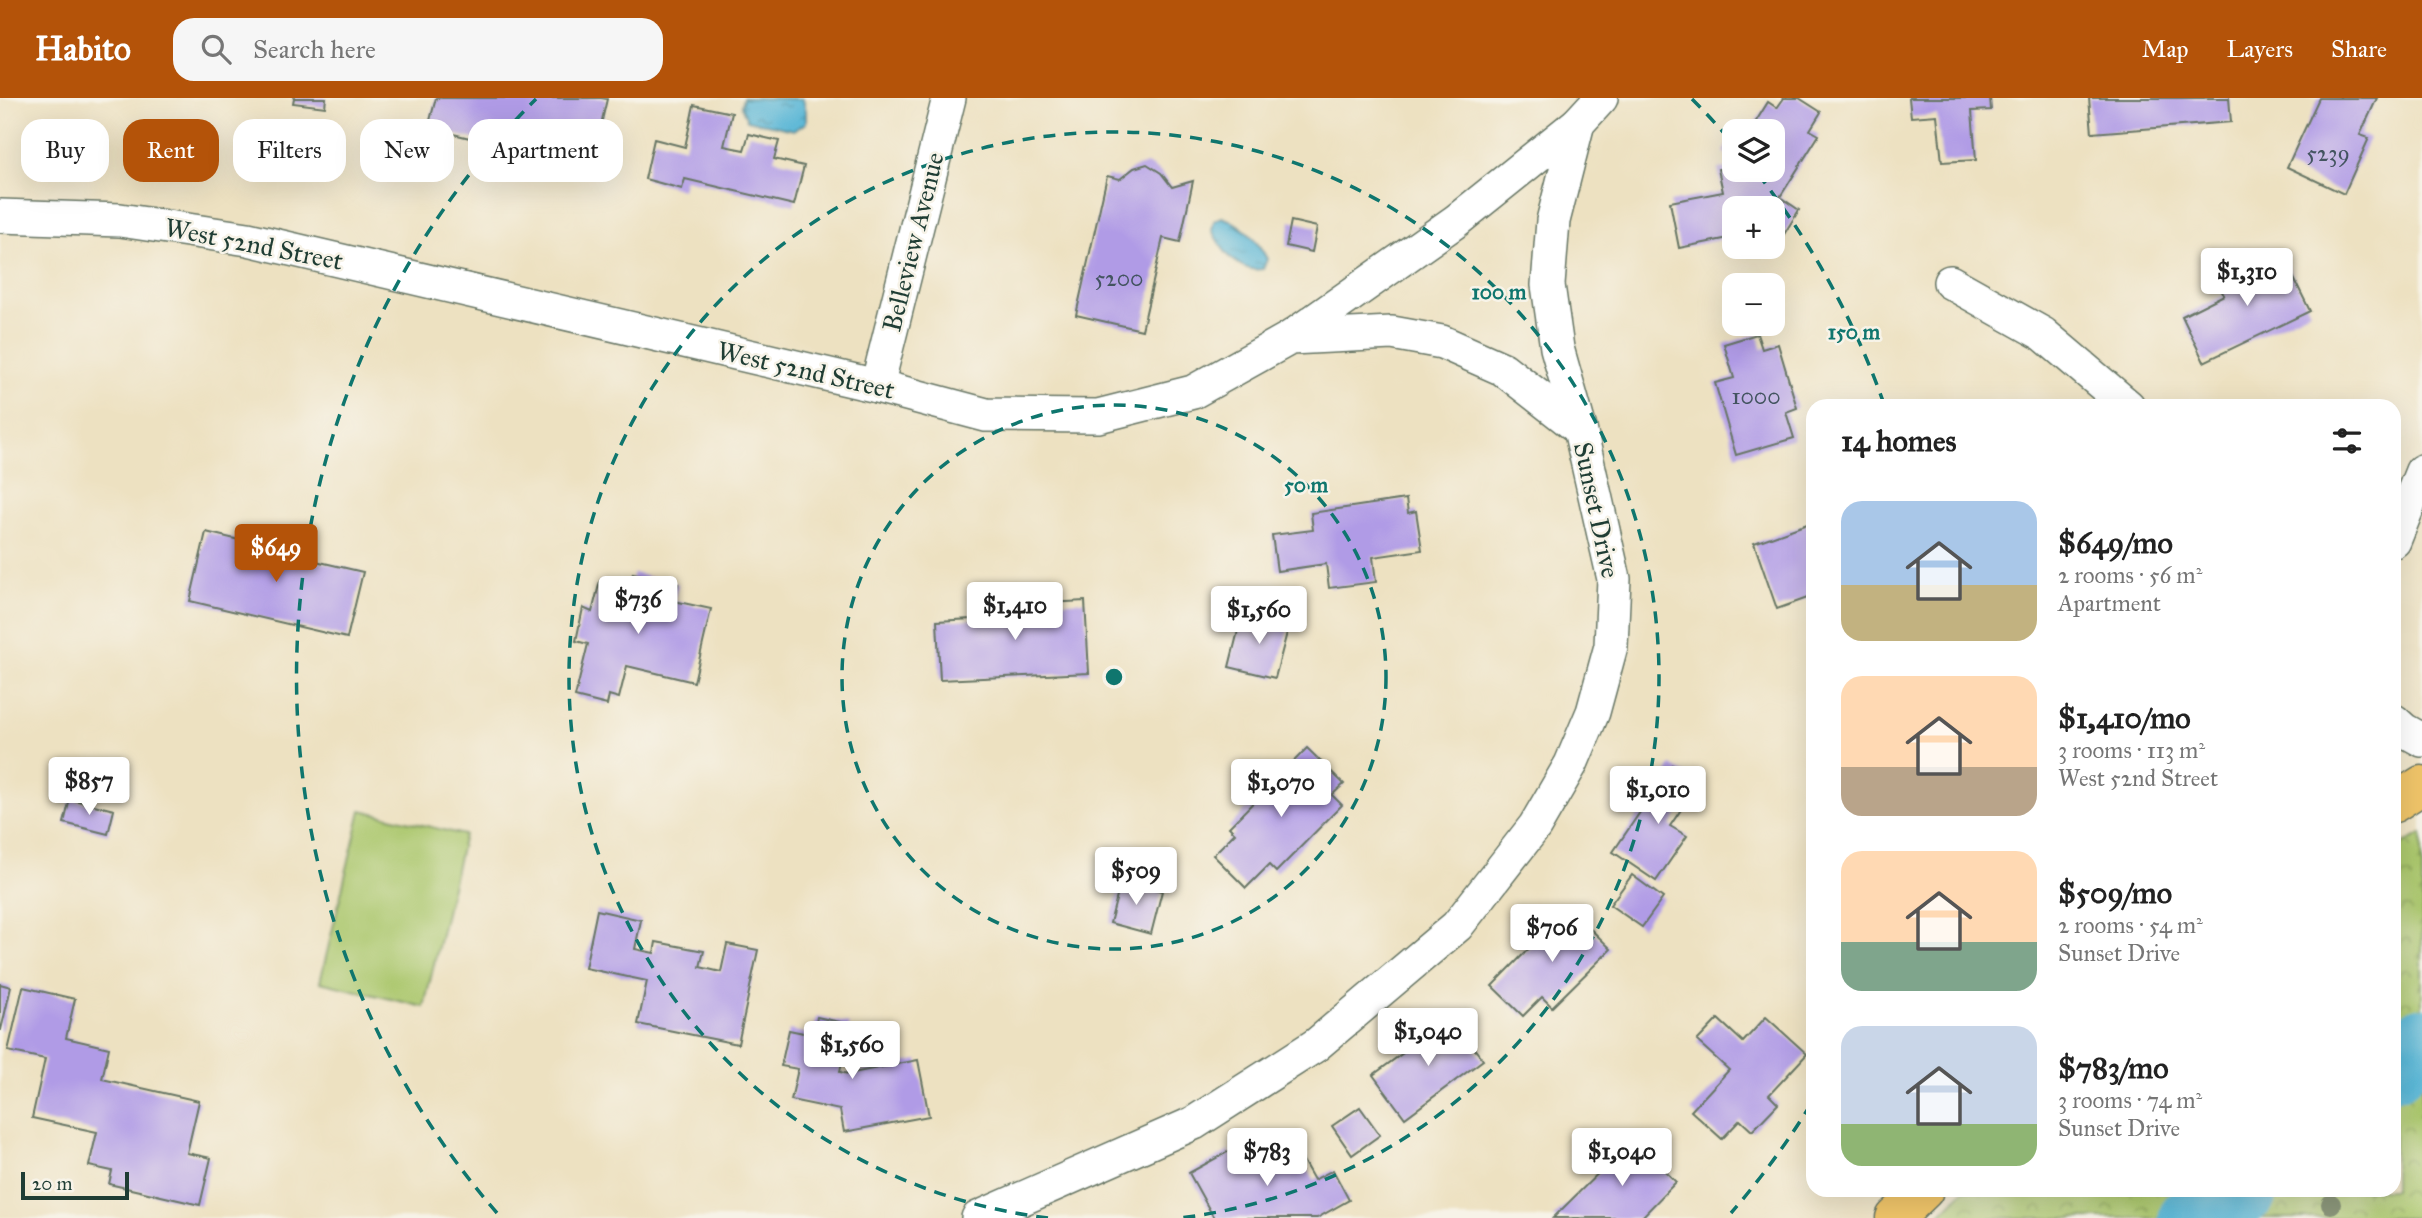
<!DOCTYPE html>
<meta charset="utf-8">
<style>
body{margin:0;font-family:"IM FELL Great Primer",serif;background:#f6f6f6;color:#222;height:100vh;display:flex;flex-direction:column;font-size:26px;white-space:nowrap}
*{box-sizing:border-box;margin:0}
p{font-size:23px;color:#767676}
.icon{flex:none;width:38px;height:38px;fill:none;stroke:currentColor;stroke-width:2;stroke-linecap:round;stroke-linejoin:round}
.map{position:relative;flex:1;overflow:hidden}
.details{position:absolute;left:1806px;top:301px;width:595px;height:798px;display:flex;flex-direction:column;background:#fff;border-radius:21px;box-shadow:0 7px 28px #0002}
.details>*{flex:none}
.banner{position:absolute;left:21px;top:21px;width:665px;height:63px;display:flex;gap:14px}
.controls{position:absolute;left:1722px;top:21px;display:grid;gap:14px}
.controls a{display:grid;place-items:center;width:63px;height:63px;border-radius:14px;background:#fff;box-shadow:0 7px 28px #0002;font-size:35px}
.scale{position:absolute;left:21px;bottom:18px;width:108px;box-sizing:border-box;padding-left:7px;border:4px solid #1f3d34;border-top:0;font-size:19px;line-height:24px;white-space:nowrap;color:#1f3d34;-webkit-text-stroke:5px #f7f3e8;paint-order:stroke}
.price{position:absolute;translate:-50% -60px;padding:0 16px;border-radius:7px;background:#fff;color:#222;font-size:23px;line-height:46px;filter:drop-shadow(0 2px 4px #0008)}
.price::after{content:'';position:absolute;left:50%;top:42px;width:21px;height:16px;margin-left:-10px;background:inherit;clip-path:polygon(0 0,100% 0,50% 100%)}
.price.current{background:#b45309;color:#fff}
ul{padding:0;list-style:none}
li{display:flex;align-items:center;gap:21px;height:175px;padding:0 35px}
li span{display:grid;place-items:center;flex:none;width:196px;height:140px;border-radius:21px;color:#555}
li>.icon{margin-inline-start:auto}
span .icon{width:84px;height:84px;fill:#fffc;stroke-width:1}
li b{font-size:30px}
h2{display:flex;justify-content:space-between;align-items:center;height:84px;padding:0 35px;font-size:30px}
.tag{padding:0 24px;border-radius:21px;background:#fff;box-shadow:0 7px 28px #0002;font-size:24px;line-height:63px}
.tag.current{background:#b45309;color:#fff}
header{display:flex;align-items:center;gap:42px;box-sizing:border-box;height:98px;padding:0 35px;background:#b45309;color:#fff}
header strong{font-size:33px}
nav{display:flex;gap:38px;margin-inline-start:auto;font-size:24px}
.search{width:490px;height:63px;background:#f6f6f6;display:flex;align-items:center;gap:18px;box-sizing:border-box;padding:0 24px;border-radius:21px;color:#767676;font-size:26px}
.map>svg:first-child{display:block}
</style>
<header>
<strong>Habito</strong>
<div class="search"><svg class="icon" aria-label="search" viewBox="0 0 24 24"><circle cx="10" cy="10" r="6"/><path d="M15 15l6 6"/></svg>Search here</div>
<nav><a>Map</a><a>Layers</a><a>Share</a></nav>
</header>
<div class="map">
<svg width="2422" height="1120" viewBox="0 0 2422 1120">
<defs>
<pattern id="park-crowns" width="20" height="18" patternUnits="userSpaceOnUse" patternTransform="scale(1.75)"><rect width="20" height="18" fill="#abc76d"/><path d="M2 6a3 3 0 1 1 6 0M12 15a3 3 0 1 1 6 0" fill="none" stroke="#8ba35a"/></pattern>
<pattern id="water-ripples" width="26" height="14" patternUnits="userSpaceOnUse" patternTransform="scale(1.75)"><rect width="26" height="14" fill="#58b6d6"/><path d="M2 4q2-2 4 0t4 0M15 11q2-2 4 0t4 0" fill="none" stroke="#4895ae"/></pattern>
</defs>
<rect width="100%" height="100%" fill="#f7f3e8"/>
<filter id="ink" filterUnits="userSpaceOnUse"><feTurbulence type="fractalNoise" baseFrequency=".0143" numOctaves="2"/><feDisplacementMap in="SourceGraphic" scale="14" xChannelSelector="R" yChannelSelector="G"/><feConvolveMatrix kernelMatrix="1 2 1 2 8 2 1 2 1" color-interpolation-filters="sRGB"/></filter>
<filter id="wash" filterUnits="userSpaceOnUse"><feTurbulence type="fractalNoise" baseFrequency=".00686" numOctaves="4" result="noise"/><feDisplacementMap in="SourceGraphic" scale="28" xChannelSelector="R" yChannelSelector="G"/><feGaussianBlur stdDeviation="1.57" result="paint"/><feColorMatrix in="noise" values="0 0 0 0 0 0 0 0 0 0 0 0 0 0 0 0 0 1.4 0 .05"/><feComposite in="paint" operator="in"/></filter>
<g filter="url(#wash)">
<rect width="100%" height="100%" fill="#ede1c1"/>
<!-- grass -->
<polygon fill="#abc76d" stroke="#658250" stroke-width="2" points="361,712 464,737 424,909 320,884"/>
<!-- park -->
<polygon fill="url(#park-crowns)" stroke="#658250" stroke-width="2" points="2422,736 2422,1120 1936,1120 1964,1092 2394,1092 2394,750"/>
<!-- water -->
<g fill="url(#water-ripples)" stroke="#3c7a85" stroke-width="2">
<polygon points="743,0 803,1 806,13 806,25 794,32 747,22 741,8"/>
<path d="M1222,119C1242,126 1257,142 1267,161L1263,171C1237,175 1222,152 1212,132L1214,123Z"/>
</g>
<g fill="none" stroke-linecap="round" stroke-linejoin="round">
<!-- river -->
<g stroke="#58b6d6" stroke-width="65">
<polyline points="2394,970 2422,942"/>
<polyline points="2191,1120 2231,1102 2246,1092"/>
</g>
</g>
<g id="blocks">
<!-- building -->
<g fill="#b09be6">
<polygon points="294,0 326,0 325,9 293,5"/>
<polygon points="436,0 601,0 607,1 591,69 428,30"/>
<polygon points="1784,0 1799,0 1821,14 1810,32 1819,37 1780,99 1799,112 1773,154 1768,149 1773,149 1773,110 1734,110 1734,139 1679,150 1670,104 1723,94 1718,71 1734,69 1734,72 1773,72 1773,33 1750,33 1768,4 1777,10"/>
<polygon points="1909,0 1990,0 1991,12 1972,13 1976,62 1942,64 1937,17 1911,19"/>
<polygon points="2089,0 2229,0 2231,24 2092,35"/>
<polygon points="2319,0 2377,0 2360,37 2369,40 2344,96 2287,69"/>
<polygon points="694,7 732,15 724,48 744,52 749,36 779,43 774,61 804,68 794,107 685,81 682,91 645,81 654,41 685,49"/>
<polygon points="1734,35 1734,62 1723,54"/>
<polygon points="1147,66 1161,75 1172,89 1193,83 1180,144 1163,140 1142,232 1076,217 1107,78 1120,81 1134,70"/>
<polygon points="1291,123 1317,129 1312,154 1286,148"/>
<polygon points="2281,154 2310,213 2204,264 2182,218 2224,197 2217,185"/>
<polygon points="1757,236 1762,251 1778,246 1797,310 1786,314 1794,340 1736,357 1715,285 1734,280 1724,246"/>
<polygon points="1406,401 1408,415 1416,413 1422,452 1373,459 1376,484 1329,490 1326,466 1277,473 1272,437 1313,432 1311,415"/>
<polygon points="1813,424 1813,498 1777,511 1754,445"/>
<polygon points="206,434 276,451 278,442 310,449 307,461 363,474 347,540 190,503"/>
<polygon points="633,475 678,486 674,503 711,511 694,584 627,568 619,600 609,597 607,607 575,599 588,546 576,543 583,510 592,514 600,483 629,490"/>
<polygon points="1085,503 1089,575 940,582 937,523 972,521 972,509"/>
<polygon points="1242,517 1289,527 1275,580 1229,569"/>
<polygon points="1307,650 1344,686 1332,697 1342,707 1276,774 1269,767 1246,790 1213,757 1235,735 1229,729"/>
<polygon points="1672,667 1699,685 1670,728 1687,738 1656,783 1613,754"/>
<polygon points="70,701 114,712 108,736 64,725"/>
<polygon points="1632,777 1663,800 1642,829 1610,807"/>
<polygon points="1121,783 1162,793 1151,836 1110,825"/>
<polygon points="1569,810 1611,851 1552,909 1542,899 1523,918 1492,888"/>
<polygon points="597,812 641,822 635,851 654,855 656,844 704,853 700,869 721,874 727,846 758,852 738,946 638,926 647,883 585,870"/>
<polygon points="0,886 11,889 1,932 0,932"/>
<polygon points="23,889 75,901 66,940 109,950 102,981 199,1003 187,1055 211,1060 200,1107 109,1086 112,1073 89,1068 97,1034 32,1020 45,961 8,953"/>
<polygon points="817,919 849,926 840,974 848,976 918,962 929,1018 844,1034 840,1012 791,1002 798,971 781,968 789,932 813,937"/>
<polygon points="1766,919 1807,956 1769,997 1778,1006 1752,1033 1740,1022 1722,1041 1691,1013 1729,972 1697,943 1718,921 1743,944"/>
<polygon points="1451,920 1483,962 1405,1020 1373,977"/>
<polygon points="1360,1009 1380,1037 1352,1057 1332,1028"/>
<polygon points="1633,1041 1676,1084 1641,1120 1553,1120"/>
<polygon points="1293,1045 1314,1082 1333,1072 1349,1102 1317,1120 1214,1120 1189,1075 1229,1053 1241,1074"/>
</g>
</g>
</g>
<g filter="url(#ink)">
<use href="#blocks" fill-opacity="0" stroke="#677665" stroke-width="2"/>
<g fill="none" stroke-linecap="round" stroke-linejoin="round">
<defs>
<g id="street">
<polyline points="0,118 120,122 248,141 877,288 986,317 1098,318 1193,294 1290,240 1392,235 1442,244 1503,271 1580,331"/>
<polyline points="1950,184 2043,236 2128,308"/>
<polyline points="1290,240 1456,123 1578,25"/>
<polyline points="877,288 949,0"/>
<polyline points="2394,443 2422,373"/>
<polyline points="2394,623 2404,632 2422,642"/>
<polyline points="978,1120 1194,1025 1316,947 1457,828 1535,728 1571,666 1593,614 1611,548 1614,481 1580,331 1557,250 1548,187 1553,123 1578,25 1601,0"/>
</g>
<g id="highway">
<polyline points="2394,705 2422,687"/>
<polyline points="1895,1120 1924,1092"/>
</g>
</defs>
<!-- street casing -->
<use href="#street" stroke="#677665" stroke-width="36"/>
<!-- highway casing -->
<use href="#highway" stroke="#677665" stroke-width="41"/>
<!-- street -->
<use href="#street" stroke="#fff" stroke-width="33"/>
<!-- highway -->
<use href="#highway" stroke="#efc469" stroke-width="38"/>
</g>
<!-- trees -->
<circle fill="#8b967a" cx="2331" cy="1106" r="10"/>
</g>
<!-- distance rings -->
<g fill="none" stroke="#0f766e" stroke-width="3.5" stroke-dasharray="12 9">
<circle cx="1114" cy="579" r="272"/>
<path d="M1048 1120A545 545 0 1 1 1180 1120"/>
<path d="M1811 1006A817 817 0 0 1 1731 1115M497 1115A817 817 0 0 1 536 1M1692 1A817 817 0 0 1 1731 43M1758 76A817 817 0 0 1 1884 306"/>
</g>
<g text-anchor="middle" stroke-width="5" stroke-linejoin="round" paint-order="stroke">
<!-- number labels -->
<g font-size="23" fill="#435460">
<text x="2328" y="63">5239</text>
<text x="1119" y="188">5200</text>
<text x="1756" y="306">1000</text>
</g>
<!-- street labels -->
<g font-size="26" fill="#1f3d34" stroke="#f7f3e8">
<text transform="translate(913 144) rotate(-76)" y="9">Belleview Avenue</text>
<text transform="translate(254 146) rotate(11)" y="9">West 52nd Street</text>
<text transform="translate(806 272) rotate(13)" y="9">West 52nd Street</text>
<text transform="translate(1597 412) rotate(78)" y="9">Sunset Drive</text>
</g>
</g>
<circle cx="1114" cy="579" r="10" fill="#0f766e" stroke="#f7f3e8" stroke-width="3.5"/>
<g font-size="21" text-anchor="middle" font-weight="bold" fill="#0f766e" stroke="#f7f3e8" stroke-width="5" stroke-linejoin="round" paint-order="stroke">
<text x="1499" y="201">100 m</text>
<text x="1854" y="241">150 m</text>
<text x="1306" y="394">50 m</text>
</g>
</svg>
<div class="controls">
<a><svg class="icon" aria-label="layers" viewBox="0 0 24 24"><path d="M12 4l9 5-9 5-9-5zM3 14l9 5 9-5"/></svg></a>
<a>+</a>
<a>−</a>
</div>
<div class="scale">20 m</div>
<b class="price" style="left:2247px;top:210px">$1,310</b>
<b class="price current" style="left:276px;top:486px">$649</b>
<b class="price" style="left:638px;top:538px">$736</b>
<b class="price" style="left:1015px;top:544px">$1,410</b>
<b class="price" style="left:1259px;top:548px">$1,560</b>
<b class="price" style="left:89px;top:719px">$857</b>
<b class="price" style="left:1281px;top:721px">$1,070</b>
<b class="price" style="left:1658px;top:728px">$1,010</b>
<b class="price" style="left:1136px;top:809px">$509</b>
<b class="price" style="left:1552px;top:866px">$706</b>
<b class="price" style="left:1428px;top:970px">$1,040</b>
<b class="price" style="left:852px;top:983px">$1,560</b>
<b class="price" style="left:1267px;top:1090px">$783</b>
<b class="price" style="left:1622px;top:1090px">$1,040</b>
<div class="banner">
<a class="tag">Buy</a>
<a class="tag current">Rent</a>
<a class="tag">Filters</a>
<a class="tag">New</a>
<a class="tag">Apartment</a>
</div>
<section class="details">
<h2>14 homes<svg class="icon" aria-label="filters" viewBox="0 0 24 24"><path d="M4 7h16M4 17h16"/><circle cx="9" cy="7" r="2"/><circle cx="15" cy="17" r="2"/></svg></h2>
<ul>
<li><span style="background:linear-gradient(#a9c7e8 60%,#c2b280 0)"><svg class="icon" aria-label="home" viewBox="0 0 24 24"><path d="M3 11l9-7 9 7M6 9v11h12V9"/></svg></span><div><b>$649/mo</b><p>2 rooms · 56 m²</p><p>Apartment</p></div></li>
<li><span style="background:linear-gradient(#ffd9b3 65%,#b9a48a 0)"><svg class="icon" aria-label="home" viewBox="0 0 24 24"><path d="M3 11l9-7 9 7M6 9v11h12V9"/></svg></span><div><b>$1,410/mo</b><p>3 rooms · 113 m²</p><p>West 52nd Street</p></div></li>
<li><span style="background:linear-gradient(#ffd9b3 65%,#7fa58c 0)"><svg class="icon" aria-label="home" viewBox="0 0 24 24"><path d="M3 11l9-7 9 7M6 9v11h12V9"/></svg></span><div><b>$509/mo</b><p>2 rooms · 54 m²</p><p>Sunset Drive</p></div></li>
<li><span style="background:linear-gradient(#c9d6e8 70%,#8fb573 0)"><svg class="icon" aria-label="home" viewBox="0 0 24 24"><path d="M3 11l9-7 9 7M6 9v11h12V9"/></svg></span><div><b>$783/mo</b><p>3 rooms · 74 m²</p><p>Sunset Drive</p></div></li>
</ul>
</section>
</div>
